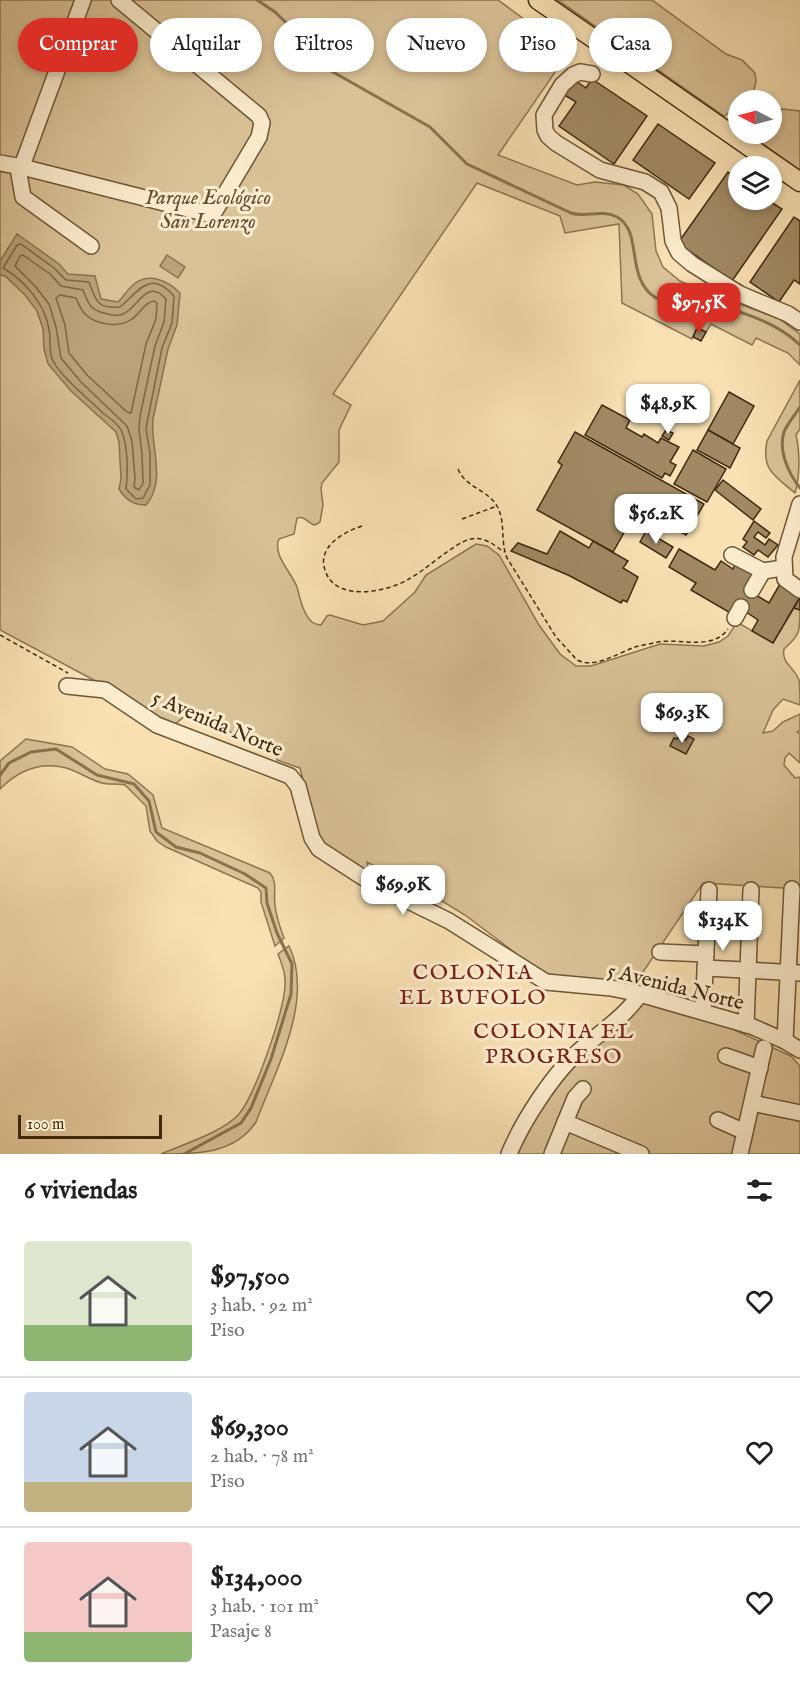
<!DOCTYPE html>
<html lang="es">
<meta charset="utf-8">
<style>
body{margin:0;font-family:"IM FELL English",serif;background:#f6f6f6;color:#202124;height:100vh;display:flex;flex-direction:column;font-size:22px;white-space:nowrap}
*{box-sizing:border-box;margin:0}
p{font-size:20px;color:#757577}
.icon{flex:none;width:33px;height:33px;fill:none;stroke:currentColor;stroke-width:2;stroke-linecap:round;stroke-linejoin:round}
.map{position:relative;height:1154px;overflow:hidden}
.panel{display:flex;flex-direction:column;background:#fff;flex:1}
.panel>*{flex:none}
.guide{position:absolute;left:18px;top:18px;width:765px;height:54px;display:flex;gap:12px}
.needle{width:39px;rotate:276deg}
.controls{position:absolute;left:728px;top:90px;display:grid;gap:12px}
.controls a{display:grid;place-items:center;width:54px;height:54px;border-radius:50%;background:#fff;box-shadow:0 3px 9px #0003;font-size:30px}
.scale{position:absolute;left:18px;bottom:15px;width:144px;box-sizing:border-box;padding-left:6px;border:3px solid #40290d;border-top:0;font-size:16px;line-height:21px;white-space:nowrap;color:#40290d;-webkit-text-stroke:4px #fbecce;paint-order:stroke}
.price{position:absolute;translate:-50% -51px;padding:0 14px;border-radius:12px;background:#fff;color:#222;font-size:20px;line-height:39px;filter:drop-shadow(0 2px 3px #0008)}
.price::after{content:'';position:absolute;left:50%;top:36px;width:18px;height:14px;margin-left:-9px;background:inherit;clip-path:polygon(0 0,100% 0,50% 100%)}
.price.on{background:#d93025;color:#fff}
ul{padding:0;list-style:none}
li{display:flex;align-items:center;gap:18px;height:150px;padding:0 24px}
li+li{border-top:2px solid #e0e0e0}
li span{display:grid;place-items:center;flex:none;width:168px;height:120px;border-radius:6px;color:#555}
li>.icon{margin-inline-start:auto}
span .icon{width:72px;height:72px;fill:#fffc;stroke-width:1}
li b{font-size:26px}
h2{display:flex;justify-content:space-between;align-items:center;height:72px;padding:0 24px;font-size:26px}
.pill{padding:0 21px;border-radius:27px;background:#fff;box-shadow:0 3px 9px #0003;font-size:21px;line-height:54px}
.pill.on{background:#d93025;color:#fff}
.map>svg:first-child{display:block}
</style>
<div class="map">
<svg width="800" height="1154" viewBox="0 0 800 1154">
<rect width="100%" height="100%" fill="#f9e1b4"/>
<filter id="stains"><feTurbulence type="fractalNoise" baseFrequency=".00333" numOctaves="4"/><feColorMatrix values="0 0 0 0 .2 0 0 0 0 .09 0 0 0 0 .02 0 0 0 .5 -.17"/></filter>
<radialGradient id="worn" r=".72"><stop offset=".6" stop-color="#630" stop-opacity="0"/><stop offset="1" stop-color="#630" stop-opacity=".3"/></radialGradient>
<!-- green -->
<g fill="#dac298" stroke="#8d7652" stroke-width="1.5">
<path d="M0,0H498L569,52L498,155L577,185L595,182L624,185L638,194L652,214L656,251L663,267L680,281L698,289L778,318L800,334V365L788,353L756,338L752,345L711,324L706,332L697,328L692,339L622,303L619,224L565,233L560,216L477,183L333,394L351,405L339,430V462L322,483L321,489L323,505L320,522L315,525C308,524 305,515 297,518L294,534L279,539C272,555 292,573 297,587C300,598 303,614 312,622C316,625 317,624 321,625L327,616L330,615L363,625L383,621L415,592L426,575L476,544L487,546L499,555L539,625L560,654L576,666H591L660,644L704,646L719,642L728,636L737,622L773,643L794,608L800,610C800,632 800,635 784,649C781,663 795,668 799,680C800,687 800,697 800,705L783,699L773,710L763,733L773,731L783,722L800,714V730L797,732L800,733V763L789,753L785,758L784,765L795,778L800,777V889L703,883L637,981H567L546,976L465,915L429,893L367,862L369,872L329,848L321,840L316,831L300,768L277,760L274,749L186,715L174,725L90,678L0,630Z"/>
<polygon points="558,0 652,0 726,54 742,60 755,73 756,81 754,90 743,100 738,100 738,106 724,116"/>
<polygon points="782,109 800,111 800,172 761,147 765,134 771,134 771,123"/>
<path d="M800,380V429L796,435C800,452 800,476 795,493C775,476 761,470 767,441Z"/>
<path d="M26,739L72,747L105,769L128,774L153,795L162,828L270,873C278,882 273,894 275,905C276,917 280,927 284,938L275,946L261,902V892L258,888L166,847L157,841L150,831L146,806L125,785C117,783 109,785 102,783C91,780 82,774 72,770C44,760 20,769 0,789V761Z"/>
<path d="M289,946C315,1000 275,1071 256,1122C235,1154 198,1154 161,1154C184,1144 223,1132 239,1114C255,1095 287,1005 285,980C285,971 281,962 278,954Z"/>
<path d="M644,1003L686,1016L724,1025L791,1056L800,1066V1154H517C543,1090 590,1050 640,1004Z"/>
</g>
<!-- water -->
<g fill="#baa27b" stroke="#89724f" stroke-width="1.5">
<path d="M17,234L59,264L68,274L95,276L101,299L118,302C123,297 128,289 134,284C150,272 168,281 180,293L177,325L168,349L153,419C150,447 167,481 146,505C133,505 126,500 119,489L121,479L119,442L116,432L71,391L48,364L44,349L43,329L37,311L25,295L5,276L0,275V261Z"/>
<polygon points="167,255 185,267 178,278 160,266"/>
</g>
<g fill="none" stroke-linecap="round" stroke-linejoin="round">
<!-- shore -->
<g stroke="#7d6644" stroke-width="1.5">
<path d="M21,244L54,268L66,280L89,282C96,301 97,309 120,307C138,293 149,268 174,296L172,323L162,348L148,418L146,429L150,453V485L143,498L136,499L126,489C128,474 128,443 121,430C118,424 110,418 104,414C90,400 62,378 53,361C48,351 51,339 49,329C45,304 24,280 3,268L17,245Z"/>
<path d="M23,255L50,274L61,286L83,290C88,302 89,310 104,313C110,315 117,317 123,314C138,308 147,277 166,299L164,322L155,346L140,416L139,430L142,454L143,483L139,490L134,487L135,478L132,441L127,426L81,382L61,358L56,327L49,304L35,286L15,266L20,256Z"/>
<path d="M60,295L76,298C79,304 81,311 86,315C97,325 120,328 132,319C140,313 145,302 154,301L157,303L156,319L146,344L131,413L127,412L87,375L69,353L65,325L56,298Z"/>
</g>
<!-- stream -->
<g stroke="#89724f" stroke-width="3">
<path d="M257,0L275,12L298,34L326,68L430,127L467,164L571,213C586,218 602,209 617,217C644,232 624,278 656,298C701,299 767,313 800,345"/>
<path d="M800,407C795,415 787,424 784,432C778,451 789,474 800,488"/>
<polyline points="0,775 9,763 31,752 56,749 97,775 134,784 149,801 156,832 176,847 200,853 245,874 266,888 267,903 277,933 292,964 291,994 271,1059 251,1108 241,1123 184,1154"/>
</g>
</g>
<!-- building -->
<g fill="#a08964" stroke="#40290d" stroke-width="1.5">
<polygon points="573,79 586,88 592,79 647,116 614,164 559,126 576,102 563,94"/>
<polygon points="658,124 715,163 689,199 633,160"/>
<polygon points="728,172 738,179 738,200 768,200 782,209 732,281 678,243"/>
<polygon points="794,217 800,221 800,284 794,280 779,302 750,282"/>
<polygon points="697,328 706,332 701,341 693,337"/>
<polygon points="729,392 754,406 733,444 708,430"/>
<polygon points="602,405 630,420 626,428 642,437 644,434 658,443 661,438 679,447 670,462 676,465 670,476 665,473 662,478 585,435"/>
<polygon points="666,430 673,433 669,440 662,436"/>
<polygon points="708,430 740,448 730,468 697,450"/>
<polygon points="575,432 704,504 686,535 638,508 613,552 537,510 562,465 558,462"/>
<polygon points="693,450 726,469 707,502 674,484"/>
<polygon points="723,480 761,509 753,520 715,490"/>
<polygon points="754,521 770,533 766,538 758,532 754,537 765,545 769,539 778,545 768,557 758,550 754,555 743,547 747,542 743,539"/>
<polygon points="560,531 589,548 593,541 628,561 623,568 638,577 627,602 623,600 621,603 568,575 511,551 518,543 547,554"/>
<polygon points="646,531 673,547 666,558 640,542"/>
<polygon points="679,549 715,570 721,561 733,569 737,560 756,572 746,589 769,603 780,584 800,597 773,643 752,631 758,620 743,610 732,614 691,590 696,583 669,567"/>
<polygon points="800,597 800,610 794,608"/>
<polygon points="679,736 686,740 688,736 694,739 686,754 670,746 674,738 677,739"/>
</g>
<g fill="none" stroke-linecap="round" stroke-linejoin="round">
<defs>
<g id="minor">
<polyline points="83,0 19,174 23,197 91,246"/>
<polyline points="592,74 580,72 573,75 562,85 544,115 545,130 548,136 556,143 600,170 645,182 661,192 669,208 673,241 679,253 692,264 740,294 788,314 800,322"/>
<polyline points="0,163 22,167 208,214 215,211 259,137 262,123 259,116 119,0"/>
<polyline points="800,504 784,557 785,579 800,590"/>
<polyline points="732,555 763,571 783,568"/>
<polyline points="752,590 763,571"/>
<polyline points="735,618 741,607"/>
<polyline points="67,686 105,690 157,725 290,776 298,786 312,838 319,849 370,882 449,921 546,982 611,988 640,994 751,1026 785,1041 800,1050"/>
<polyline points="660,952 706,954"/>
<polyline points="705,968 800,973"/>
<polyline points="703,1012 709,890"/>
<polyline points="746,1025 751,890"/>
<polyline points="785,1041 792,889"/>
<polyline points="726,1056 760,1068"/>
<polyline points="752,1103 800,1113"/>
<polyline points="718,1120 745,1132"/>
<polyline points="565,1122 641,1154"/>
<path d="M509,1154C522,1122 553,1074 579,1051C599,1033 625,1017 640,994"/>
<polyline points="552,1154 575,1098 583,1089"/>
<polyline points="740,1154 764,1048"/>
</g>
<polyline id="major" points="538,0 800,182"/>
</defs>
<!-- minor casing -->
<use href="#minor" stroke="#6e5737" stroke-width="18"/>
<!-- major casing -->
<use href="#major" stroke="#40290d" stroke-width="21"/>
<!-- path -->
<g stroke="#40290d" stroke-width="1.5" stroke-dasharray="4.5 3" stroke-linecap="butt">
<path d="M458,469C465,487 488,490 497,506C506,522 500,541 507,558L556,637L577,660C595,669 618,653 635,647C642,645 650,644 658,642C681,638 712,651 728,629"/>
<polyline points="462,519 497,506"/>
<path d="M362,526C343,532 317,547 325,570C335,603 387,592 409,579C426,570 455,542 471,539C484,536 494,545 504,552"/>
<polyline points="0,635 68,673"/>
</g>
<!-- minor -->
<use href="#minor" stroke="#fbecce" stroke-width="15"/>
<!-- major -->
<use href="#major" stroke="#f9e1b4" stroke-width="18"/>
</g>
<g text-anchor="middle" stroke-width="6" stroke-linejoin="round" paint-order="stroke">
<!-- park labels -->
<g font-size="21" font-style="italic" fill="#664f30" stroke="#fbecce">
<text x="208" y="204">Parque Ecológico<tspan x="208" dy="24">San Lorenzo</tspan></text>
</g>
<!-- street labels -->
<g font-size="21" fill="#40290d" stroke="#fbecce">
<text transform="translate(218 723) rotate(23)" y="7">5 Avenida Norte</text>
<text transform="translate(676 986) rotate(14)" y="7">5 Avenida Norte</text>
</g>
<!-- neighbourhood labels -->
<g font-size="22" letter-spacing="1.5" fill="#7a1f14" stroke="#fbecce">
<text x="473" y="979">COLONIA<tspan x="473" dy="25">EL BUFOLO</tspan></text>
<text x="554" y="1038">COLONIA EL<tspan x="554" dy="25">PROGRESO</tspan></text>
</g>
</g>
<rect width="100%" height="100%" filter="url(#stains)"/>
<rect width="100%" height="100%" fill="url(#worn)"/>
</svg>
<div class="controls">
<a><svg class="needle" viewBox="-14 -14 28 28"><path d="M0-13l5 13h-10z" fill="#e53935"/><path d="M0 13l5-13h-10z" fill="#757577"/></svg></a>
<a><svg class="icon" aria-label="layers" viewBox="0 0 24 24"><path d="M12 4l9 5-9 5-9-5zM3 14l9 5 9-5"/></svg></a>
</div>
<div class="scale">100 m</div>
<b class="price on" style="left:699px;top:334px">$97.5K</b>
<b class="price" style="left:668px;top:435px">$48.9K</b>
<b class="price" style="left:656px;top:545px">$56.2K</b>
<b class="price" style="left:682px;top:744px">$69.3K</b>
<b class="price" style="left:403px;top:916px">$69.9K</b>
<b class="price" style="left:723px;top:952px">$134K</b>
<div class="guide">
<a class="pill on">Comprar</a>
<a class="pill">Alquilar</a>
<a class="pill">Filtros</a>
<a class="pill">Nuevo</a>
<a class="pill">Piso</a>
<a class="pill">Casa</a>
</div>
</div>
<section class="panel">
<h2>6 viviendas<svg class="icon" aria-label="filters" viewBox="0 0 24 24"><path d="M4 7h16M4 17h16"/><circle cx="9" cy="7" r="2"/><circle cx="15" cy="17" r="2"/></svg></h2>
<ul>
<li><span style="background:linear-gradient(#dfe7d0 70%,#8fb573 0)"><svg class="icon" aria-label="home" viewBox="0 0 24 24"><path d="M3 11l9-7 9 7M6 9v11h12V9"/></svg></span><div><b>$97,500</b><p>3 hab. · 92 m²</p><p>Piso</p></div><svg class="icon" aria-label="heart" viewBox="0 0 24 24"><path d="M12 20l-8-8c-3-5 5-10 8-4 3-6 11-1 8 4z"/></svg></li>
<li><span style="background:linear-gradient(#c9d6e8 75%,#c2b280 0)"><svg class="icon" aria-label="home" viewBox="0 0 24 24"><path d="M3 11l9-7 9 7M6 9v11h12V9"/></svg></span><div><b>$69,300</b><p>2 hab. · 78 m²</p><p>Piso</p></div><svg class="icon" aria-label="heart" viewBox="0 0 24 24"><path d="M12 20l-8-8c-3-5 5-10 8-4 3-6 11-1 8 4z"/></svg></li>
<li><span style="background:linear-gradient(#f6c9c9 75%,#8fb573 0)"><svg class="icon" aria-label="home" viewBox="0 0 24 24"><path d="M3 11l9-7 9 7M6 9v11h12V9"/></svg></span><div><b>$134,000</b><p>3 hab. · 101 m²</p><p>Pasaje 8</p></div><svg class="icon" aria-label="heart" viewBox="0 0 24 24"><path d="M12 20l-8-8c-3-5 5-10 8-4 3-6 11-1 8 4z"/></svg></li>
</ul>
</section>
